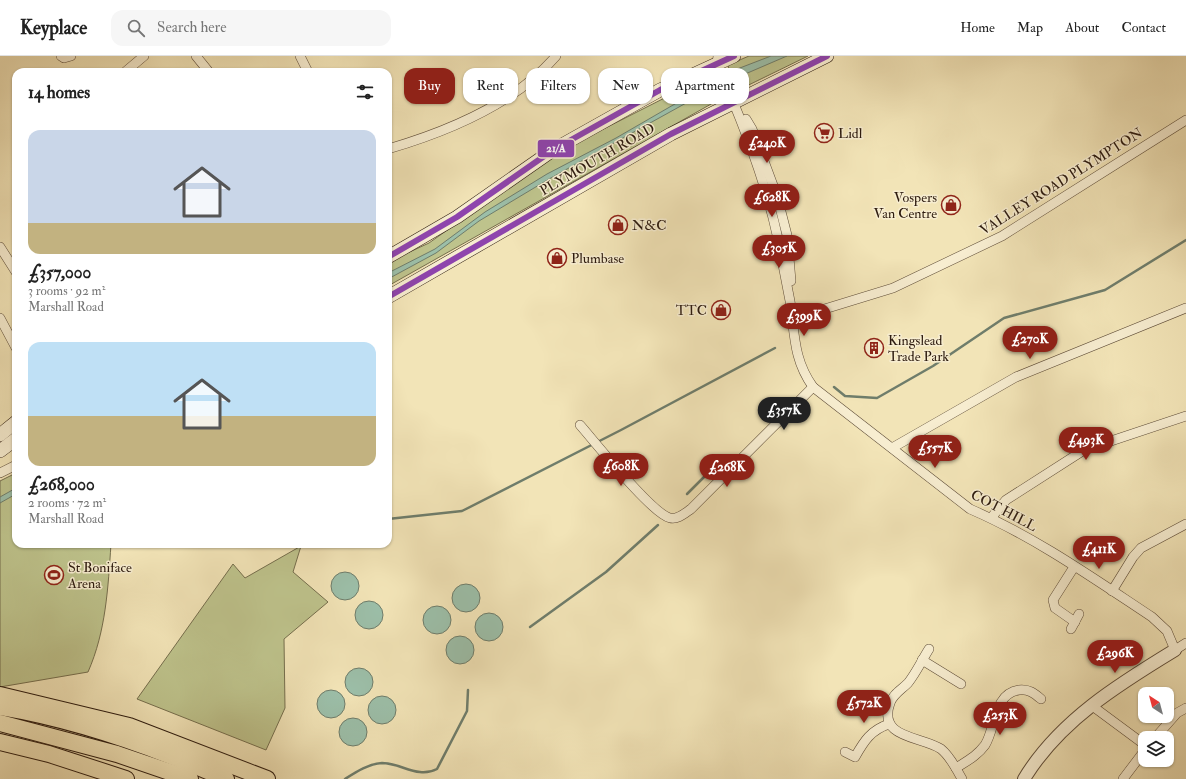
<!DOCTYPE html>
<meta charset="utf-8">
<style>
body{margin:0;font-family:"IM FELL Double Pica",serif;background:#f6f6f6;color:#222;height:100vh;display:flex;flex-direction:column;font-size:15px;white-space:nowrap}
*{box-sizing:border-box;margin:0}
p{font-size:13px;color:#767676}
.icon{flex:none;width:22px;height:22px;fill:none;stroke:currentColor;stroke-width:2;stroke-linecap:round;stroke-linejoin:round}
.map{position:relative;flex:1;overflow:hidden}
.sheet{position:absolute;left:12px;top:12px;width:380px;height:480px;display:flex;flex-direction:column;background:#fff;border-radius:12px;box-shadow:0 1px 3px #0004}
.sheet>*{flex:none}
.guide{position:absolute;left:404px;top:12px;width:380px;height:36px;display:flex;gap:8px}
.needle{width:26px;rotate:324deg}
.controls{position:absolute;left:1138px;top:631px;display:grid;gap:8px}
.controls a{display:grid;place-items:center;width:36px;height:36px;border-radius:8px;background:#fff;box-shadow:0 1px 3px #0004;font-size:20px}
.price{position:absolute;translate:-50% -34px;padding:0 9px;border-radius:14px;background:#8f2418;color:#fff;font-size:13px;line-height:26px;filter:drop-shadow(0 1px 2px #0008)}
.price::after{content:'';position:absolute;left:50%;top:24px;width:12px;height:9px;margin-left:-6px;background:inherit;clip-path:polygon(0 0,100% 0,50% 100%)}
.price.active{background:#222;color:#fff}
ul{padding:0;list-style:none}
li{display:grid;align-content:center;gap:8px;height:212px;padding:0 16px}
li span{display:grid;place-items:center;height:124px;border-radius:12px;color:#555}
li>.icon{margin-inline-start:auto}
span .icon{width:72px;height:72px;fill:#fffc;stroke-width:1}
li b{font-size:17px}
h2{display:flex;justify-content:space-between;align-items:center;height:48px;padding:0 16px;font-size:17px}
.tag{padding:0 14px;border-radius:12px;background:#fff;box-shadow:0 1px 3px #0004;font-size:14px;line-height:36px}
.tag.active{background:#8f2418;color:#fff}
header{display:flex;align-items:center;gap:24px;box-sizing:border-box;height:56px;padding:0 20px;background:#fff;border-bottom:1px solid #e0e0e0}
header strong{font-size:19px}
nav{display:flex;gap:22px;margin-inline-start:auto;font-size:14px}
.search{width:280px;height:36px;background:#f6f6f6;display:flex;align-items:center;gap:10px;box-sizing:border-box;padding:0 14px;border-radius:12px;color:#767676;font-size:15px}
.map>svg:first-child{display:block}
</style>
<header>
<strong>Keyplace</strong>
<div class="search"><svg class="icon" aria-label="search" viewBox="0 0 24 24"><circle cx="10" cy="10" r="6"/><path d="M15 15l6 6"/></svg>Search here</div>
<nav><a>Home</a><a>Map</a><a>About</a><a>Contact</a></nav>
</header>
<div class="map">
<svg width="1186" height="723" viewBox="0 0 1186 723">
<rect width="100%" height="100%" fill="#f2e4b7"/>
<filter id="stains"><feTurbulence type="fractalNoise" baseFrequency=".005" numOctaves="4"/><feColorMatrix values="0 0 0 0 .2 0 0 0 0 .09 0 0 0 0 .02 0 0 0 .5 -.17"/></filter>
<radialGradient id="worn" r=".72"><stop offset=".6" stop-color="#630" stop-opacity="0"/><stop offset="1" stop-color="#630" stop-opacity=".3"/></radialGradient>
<!-- green -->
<g fill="#bec38c" stroke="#756e4d">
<polygon points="749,0 808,0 720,43 388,230 388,206 429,187 539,109 568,91 700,24 711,22 729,13 728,9"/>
<path d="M16,417V488H111C108,532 106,575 88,616L0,631V425Z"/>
<polygon points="301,490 293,516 328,546 284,583 285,652 266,694 137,643 233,508 245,522"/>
</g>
<!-- water -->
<g fill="#9cbfa9" stroke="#6f7d6b">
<polygon points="771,0 787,0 715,31 549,123 479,165 436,197 388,223 388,217 435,193 485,156 547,118 616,82 732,15"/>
<polygon points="16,432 16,438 0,447 0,441"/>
<circle cx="345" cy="530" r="14"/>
<circle cx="466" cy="542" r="14"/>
<circle cx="369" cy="559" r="14"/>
<circle cx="437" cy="564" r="14"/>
<circle cx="489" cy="571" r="14"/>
<circle cx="460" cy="594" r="14"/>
<circle cx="359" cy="626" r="14"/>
<circle cx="331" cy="648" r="14"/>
<circle cx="382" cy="654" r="14"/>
<circle cx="353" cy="676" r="14"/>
</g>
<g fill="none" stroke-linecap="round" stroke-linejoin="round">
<!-- stream -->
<g stroke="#6f7d6b" stroke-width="2.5">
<polyline points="834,331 845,340 877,342 933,310 1004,262 1105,234 1186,184"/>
<polyline points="687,438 711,414"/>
<polyline points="388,463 462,455 621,374 775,292"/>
<polyline points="530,571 606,516 658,469"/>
<path d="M345,723C356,716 368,708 382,707C401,707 418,723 437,713L467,655L468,634"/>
</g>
<defs>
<g id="minor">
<polyline points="61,0 64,2 71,0"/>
<polyline points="196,0 209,16"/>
<polyline points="300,0 308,16"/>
<path d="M718,0L717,8C742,64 765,122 778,183C782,203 786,224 790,245C795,278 793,303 813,331L970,453C1035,481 1093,522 1152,561L1167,575L1175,594L1186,587"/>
<polyline points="125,16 144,0"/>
<polyline points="746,63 752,73 777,140 787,179 791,225"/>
<path d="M388,93C446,76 516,47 556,0"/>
<polyline points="0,191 16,216"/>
<polyline points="0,262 16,292"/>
<polyline points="792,263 893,232 1002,180 1186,64"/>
<path d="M580,369C595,386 651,457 670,462C678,464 685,457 691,453L813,331"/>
<polyline points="892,392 1016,321 1186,252"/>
<polyline points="0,417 16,409"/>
<polyline points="991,462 1006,444 1084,394 1186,360"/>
<polyline points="1074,511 1053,544 1055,552 1075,566"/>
<polyline points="1112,535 1133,501 1141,492 1186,468"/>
<polyline points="1071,573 1079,558"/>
<path d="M929,593C922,604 916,617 908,627C901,634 893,638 890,647C877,683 922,680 941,693C950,700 957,714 962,723"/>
<polyline points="922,604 961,628"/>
<polyline points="1091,649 1145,689"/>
<polyline points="1155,682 1177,657 1186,652"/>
<path d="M845,696L855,701C864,685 871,674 889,668"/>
<path d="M956,712C967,705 977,700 985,689C996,672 993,638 1019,634C1029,633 1034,637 1041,643"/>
<polyline points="1123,723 1145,694"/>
</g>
<path id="tertiary" d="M1024,723C1059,665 1119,628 1175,594"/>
<g id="secondary">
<polyline points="388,201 457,161 553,94 660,34 734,0"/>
<polyline points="388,241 671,78 827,0"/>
<polyline points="0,379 16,366"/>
<polyline points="0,395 16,383"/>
</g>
<g id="trunk">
<polyline points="0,639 129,670 267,723"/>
<path d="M0,651C78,664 154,691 226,723"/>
<polyline points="0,667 117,698 190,723"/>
<polyline points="0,686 49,698 126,723"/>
</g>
</defs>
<!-- minor casing -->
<use href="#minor" stroke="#5e4c38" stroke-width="10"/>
<!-- tertiary casing -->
<use href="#tertiary" stroke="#5e4c38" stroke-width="14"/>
<!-- secondary casing -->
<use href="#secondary" stroke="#2c1a0e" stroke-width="14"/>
<!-- trunk casing -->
<use href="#trunk" stroke="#2c1a0e" stroke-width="18"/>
<!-- minor -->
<use href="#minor" stroke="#f7edd0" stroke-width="9"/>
<!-- tertiary -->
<use href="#tertiary" stroke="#f7edd0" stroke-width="12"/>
<!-- secondary -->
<use href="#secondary" stroke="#f7edd0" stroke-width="13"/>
<!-- trunk -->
<use href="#trunk" stroke="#f2e4b7" stroke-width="16"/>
<defs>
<g id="bus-1">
<polyline points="388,201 457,161 553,94 660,34 734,0"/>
<polyline points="388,241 671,78 827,0"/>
</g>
</defs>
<!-- bus-1 casing -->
<use href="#bus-1" stroke="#f7edd0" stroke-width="9"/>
<!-- bus-1 -->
<use href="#bus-1" stroke="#8e44ad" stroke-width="6"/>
</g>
<!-- icons -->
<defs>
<symbol id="supermarket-ring" viewBox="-11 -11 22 22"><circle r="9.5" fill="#f7edd0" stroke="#8f2418" stroke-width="1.5"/><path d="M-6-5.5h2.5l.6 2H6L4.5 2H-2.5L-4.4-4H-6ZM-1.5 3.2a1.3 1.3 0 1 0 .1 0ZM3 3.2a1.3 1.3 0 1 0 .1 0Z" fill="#8f2418"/></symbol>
<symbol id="shop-ring" viewBox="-11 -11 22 22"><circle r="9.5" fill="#f7edd0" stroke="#8f2418" stroke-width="1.5"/><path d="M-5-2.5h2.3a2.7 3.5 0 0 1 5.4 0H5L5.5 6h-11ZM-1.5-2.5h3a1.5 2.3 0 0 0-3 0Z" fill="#8f2418"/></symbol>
<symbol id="building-ring" viewBox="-11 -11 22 22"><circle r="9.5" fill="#f7edd0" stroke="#8f2418" stroke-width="1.5"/><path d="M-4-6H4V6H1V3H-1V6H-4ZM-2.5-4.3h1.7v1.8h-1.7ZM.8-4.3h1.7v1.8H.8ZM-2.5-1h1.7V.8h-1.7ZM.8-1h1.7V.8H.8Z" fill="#8f2418"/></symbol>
<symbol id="stadium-ring" viewBox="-11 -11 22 22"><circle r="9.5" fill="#f7edd0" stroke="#8f2418" stroke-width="1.5"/><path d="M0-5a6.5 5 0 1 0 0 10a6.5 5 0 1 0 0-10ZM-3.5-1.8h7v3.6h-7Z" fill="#8f2418"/></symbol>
</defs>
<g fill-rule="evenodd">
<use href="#supermarket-ring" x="813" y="66" width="22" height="22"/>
<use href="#shop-ring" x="940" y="138" width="22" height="22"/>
<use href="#shop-ring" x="607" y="158" width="22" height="22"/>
<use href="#shop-ring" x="546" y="191" width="22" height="22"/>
<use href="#shop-ring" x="710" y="243" width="22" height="22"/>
<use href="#building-ring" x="863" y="281" width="22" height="22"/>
<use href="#stadium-ring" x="43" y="508" width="22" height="22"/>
</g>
<g text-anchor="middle" stroke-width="3" stroke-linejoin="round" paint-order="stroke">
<!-- poi labels -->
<g font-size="14" fill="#2c1a0e" stroke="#f7edd0" text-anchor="start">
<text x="838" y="82">Lidl</text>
<text x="937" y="146" text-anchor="end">Vospers<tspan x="937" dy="16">Van Centre</tspan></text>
<text x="632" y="174">N&amp;C</text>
<text x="571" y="207">Plumbase</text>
<text x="707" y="259" text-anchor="end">TTC</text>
<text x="888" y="289">Kingslead<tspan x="888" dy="16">Trade Park</tspan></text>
<text x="68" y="516">St Boniface<tspan x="68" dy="16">Arena</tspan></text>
</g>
<!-- street labels -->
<g font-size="14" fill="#2c1a0e" stroke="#f7edd0">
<text transform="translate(597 103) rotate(-30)" y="5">PLYMOUTH ROAD</text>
<text transform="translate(1061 125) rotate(-32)" y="5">VALLEY ROAD PLYMPTON</text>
<text transform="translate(1004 454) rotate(28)" y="5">COT HILL</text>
</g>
</g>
<rect stroke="#f7edd0" stroke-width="1.5" x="537" y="83" width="38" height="19" rx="4" fill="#8e44ad"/>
<g font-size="11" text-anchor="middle" font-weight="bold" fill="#fff">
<text x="556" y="96">21/A</text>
</g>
<rect width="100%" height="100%" filter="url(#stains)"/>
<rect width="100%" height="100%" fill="url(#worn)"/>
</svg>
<div class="controls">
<a><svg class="needle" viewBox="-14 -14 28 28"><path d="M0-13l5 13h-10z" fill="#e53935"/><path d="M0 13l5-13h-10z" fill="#767676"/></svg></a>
<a><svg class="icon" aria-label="layers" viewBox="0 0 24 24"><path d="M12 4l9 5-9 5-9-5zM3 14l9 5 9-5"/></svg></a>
</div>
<b class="price" style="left:767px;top:108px">£240K</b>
<b class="price" style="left:772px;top:162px">£628K</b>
<b class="price" style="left:779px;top:213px">£305K</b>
<b class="price" style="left:804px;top:281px">£399K</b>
<b class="price" style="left:1030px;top:304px">£270K</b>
<b class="price active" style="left:784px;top:375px">£357K</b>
<b class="price" style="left:1086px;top:405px">£493K</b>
<b class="price" style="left:935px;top:413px">£557K</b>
<b class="price" style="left:621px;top:431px">£608K</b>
<b class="price" style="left:727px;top:432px">£268K</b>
<b class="price" style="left:1099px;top:514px">£411K</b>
<b class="price" style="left:1115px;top:618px">£296K</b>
<b class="price" style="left:864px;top:668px">£572K</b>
<b class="price" style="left:1000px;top:680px">£253K</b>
<div class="guide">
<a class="tag active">Buy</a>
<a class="tag">Rent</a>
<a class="tag">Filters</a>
<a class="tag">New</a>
<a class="tag">Apartment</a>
</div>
<section class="sheet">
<h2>14 homes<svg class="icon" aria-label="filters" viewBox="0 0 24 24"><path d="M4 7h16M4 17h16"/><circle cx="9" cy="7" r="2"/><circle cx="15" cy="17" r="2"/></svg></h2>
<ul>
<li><span style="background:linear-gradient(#c9d6e8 75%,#c2b280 0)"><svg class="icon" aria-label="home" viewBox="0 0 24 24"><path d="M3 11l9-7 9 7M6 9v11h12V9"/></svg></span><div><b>£357,000</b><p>3 rooms · 92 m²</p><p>Marshall Road</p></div></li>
<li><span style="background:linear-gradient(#bfe0f5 60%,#c2b280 0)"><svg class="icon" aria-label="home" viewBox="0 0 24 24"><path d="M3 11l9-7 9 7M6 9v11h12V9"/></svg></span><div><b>£268,000</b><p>2 rooms · 72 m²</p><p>Marshall Road</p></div></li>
</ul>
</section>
</div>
